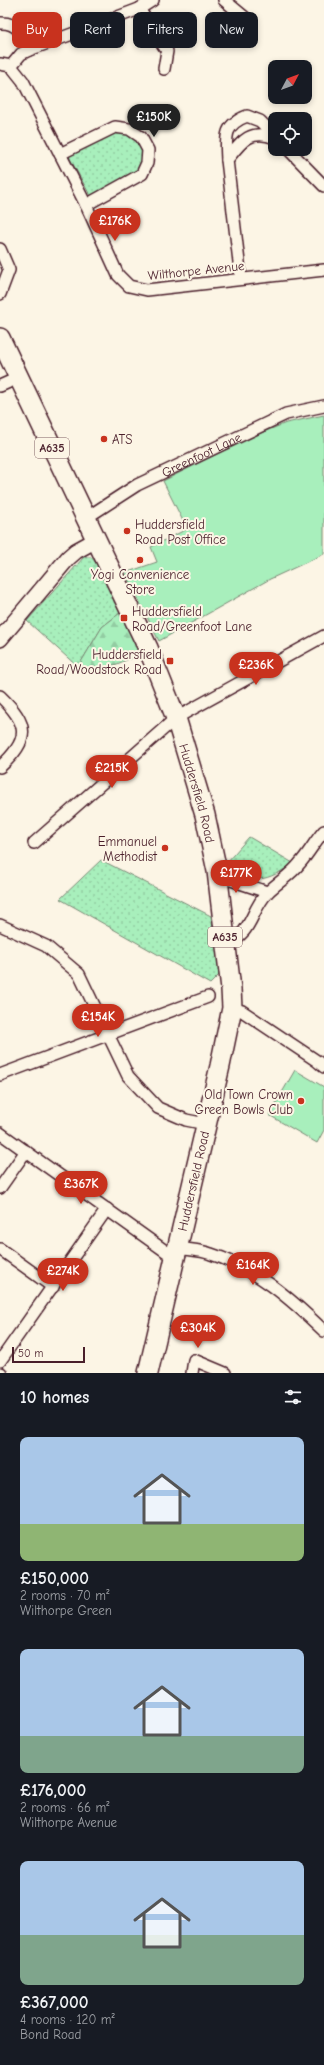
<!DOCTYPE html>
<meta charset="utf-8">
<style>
body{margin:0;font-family:"Comic Neue",sans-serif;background:#20242c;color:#f1f3f6;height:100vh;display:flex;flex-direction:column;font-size:15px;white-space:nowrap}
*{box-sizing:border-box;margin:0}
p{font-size:13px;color:#9ea1a6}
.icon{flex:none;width:22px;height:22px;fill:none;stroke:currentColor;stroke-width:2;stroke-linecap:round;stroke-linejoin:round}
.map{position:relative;height:1373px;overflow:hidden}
.drawer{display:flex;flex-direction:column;background:#171b24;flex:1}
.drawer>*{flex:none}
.banner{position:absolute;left:12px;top:12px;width:300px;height:36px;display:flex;gap:8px}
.needle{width:26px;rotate:49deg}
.fabs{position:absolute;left:268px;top:60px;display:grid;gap:8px}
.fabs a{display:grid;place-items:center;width:44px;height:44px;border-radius:8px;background:#171b24;box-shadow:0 2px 6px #0003;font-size:20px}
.scale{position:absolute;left:12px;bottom:10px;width:73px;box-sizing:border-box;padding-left:4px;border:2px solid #4a1f2b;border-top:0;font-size:11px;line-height:14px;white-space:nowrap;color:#4a1f2b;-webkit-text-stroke:3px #fcf5e5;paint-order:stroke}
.price{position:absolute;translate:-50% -34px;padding:0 9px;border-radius:14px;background:#c8321e;color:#fff;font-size:13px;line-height:26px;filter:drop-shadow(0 1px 2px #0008)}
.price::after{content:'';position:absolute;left:50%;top:24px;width:12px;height:9px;margin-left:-6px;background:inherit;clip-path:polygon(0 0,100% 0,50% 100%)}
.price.active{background:#222;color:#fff}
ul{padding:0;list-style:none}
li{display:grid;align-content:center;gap:8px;height:212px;padding:0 20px}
li span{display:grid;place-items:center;height:124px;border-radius:8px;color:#555}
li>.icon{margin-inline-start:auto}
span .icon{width:72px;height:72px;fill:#fffc;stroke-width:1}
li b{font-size:17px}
h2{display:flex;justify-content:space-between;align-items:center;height:48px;padding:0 20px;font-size:17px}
.pill{padding:0 14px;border-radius:8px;background:#171b24;box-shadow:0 2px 6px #0003;font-size:14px;line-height:36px}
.pill.active{background:#c8321e;color:#fff}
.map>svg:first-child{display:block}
</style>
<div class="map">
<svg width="324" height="1373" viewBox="0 0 324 1373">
<defs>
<pattern id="grass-dots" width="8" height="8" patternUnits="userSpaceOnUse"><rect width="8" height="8" fill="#a8efbc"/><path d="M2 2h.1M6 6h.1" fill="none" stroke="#92cca2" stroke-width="1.8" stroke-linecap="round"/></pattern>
<pattern id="forest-firs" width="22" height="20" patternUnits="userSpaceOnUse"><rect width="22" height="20" fill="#a8efbc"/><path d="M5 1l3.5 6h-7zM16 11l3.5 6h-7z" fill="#92cca2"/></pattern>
</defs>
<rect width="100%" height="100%" fill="#fcf5e5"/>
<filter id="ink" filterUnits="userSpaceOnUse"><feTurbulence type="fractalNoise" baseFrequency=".025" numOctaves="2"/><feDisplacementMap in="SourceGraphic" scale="8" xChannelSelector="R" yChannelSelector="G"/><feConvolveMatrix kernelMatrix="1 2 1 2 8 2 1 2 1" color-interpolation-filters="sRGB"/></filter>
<g filter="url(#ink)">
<!-- grass -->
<g fill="url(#grass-dots)" stroke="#798774">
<path d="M116,131C127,132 136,135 141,145C146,152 145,163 139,170C134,176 100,192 91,197L68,155Z"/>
<polygon points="84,557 91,557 98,565 120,613 102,627 78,667 27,621"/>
<path d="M249,837L293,863C270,881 247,888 227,862Z"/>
<polygon points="101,860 211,916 218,958 219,975 210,984 60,899"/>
</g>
<!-- forest -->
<polygon fill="url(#forest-firs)" stroke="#798774" points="120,613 139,647 134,657 95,673 78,667 102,627"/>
<!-- park -->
<g fill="#a8efbc" stroke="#798774">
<polygon points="324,415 324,554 270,579 159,641 125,573 157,562 151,547 187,529 163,481 251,437 286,423"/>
<polygon points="295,1070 324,1087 324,1130 317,1143 269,1115"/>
</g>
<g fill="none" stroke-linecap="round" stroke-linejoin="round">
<defs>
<g id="street">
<polyline points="224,0 248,20"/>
<polyline points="139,9 167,51 164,69"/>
<path d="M0,23C18,22 23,35 29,50L21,54L11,66"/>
<polyline points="29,50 139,9 153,0"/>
<polyline points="0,64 11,66 23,81 86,205 118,275 129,286 147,290 324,270"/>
<polyline points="288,149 324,186"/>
<polyline points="60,154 115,127 129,129 141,137 148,150 147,163 142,174 86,205"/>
<path d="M227,160C226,138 223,125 247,116L260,121L274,135"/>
<polyline points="0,249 9,270 0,294"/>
<path d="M241,279L227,160C241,142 250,128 275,138"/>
<polyline points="0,386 18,378"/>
<path id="s1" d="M86,518L137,485L286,414L324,406"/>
<path d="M0,696C29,724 31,739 0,767"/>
<polyline points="34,843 176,718 324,636"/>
<polyline points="217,871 231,880 267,892"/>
<polyline points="0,925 46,946 79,974 128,1076 158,1108 186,1120 206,1124"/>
<path d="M226,943C253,934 250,910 268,892C278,882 291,875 300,863C309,853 315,841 324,831"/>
<polyline points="232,1008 242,1011 317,1061 324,1067"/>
<polyline points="0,1075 208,997"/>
<polyline points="0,1133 175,1258"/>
<polyline points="0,1188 26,1151"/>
<path d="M178,1248C189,1250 201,1250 211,1254C256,1268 291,1299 324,1331"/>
<polyline points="0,1249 53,1287"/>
<polyline points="0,1361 107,1209"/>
<polyline points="0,1373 1,1373"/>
<polyline points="192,1373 194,1360 225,1373"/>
</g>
<polyline id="secondary" points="0,639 68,558 76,551 96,540"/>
<g id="highway">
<path id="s2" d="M0,338L148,648L176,718L205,815L217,871L231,989L232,1008L220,1066L148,1373"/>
</g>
</defs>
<!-- street casing -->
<use href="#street" stroke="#4a1f2b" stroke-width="14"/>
<!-- secondary casing -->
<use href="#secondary" stroke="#4a1f2b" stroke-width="18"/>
<!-- highway casing -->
<use href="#highway" stroke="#4a1f2b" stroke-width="22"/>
<!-- street -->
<use href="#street" stroke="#fcf5e5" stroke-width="11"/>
<!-- secondary -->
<use href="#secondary" stroke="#fcf5e5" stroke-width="15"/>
<!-- highway -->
<use href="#highway" stroke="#fcf5e5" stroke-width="19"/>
</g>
</g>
<!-- markers -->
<g fill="#c8321e" stroke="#fcf5e5" stroke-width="1.5">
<circle cx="104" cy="439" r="4"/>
<circle cx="127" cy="531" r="4"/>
<circle cx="140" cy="560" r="4"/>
<rect x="120" y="614" width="8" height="8" rx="2"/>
<rect x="166" y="657" width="8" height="8" rx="2"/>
<circle cx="165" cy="848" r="4"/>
<circle cx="301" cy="1101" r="4"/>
</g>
<g text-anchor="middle" stroke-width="4" stroke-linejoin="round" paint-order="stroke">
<!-- shield labels -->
<g fill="#fcf5e5" stroke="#7f5f63" stroke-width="1">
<rect x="35" y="438" width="34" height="20" rx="3"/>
<rect x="208" y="927" width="34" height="20" rx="3"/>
</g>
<g font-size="12" font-weight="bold" fill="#4a1f2b">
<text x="52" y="452">A635</text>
<text x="225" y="941">A635</text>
</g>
<!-- street labels -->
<g font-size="13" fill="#4a1f2b" stroke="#fcf5e5">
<text transform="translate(196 270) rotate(-6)" y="5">Wilthorpe Avenue</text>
<text dy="5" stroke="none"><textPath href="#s1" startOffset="132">Greenfoot Lane</textPath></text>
<text dy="5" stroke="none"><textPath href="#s2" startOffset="497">Huddersfield Road</textPath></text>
<text transform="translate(193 1181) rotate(-77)" y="5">Huddersfield Road</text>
</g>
<!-- poi labels -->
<g font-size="13" fill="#4a1f2b" stroke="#fcf5e5" text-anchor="start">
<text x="112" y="444">ATS</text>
<text x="135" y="529">Huddersfield<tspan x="135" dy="15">Road Post Office</tspan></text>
<text x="140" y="579" text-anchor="middle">Yogi Convenience<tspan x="140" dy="15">Store</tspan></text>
<text x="132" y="616">Huddersfield<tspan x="132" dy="15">Road/Greenfoot Lane</tspan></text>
<text x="162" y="659" text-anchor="end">Huddersfield<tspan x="162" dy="15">Road/Woodstock Road</tspan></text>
<text x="157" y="846" text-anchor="end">Emmanuel<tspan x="157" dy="15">Methodist</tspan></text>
<text x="293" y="1099" text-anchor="end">Old Town Crown<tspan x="293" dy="15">Green Bowls Club</tspan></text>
</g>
</g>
</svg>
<div class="fabs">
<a><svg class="needle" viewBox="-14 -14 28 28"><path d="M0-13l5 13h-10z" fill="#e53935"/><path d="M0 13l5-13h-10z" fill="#9ea1a6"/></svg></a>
<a><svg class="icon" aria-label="locate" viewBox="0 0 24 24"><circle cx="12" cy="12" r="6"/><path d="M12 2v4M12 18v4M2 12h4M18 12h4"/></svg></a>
</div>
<div class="scale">50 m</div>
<b class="price active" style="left:154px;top:138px">£150K</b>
<b class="price" style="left:115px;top:242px">£176K</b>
<b class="price" style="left:256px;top:686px">£236K</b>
<b class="price" style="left:112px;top:789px">£215K</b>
<b class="price" style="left:236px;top:894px">£177K</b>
<b class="price" style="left:98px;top:1038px">£154K</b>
<b class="price" style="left:81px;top:1205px">£367K</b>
<b class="price" style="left:253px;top:1286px">£164K</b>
<b class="price" style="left:63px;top:1292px">£274K</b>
<b class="price" style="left:198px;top:1349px">£304K</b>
<div class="banner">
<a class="pill active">Buy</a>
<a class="pill">Rent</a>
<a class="pill">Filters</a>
<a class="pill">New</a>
</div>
</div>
<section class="drawer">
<h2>10 homes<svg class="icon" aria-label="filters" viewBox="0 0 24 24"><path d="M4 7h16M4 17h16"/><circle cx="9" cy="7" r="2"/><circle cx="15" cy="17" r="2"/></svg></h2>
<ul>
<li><span style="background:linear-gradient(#a9c7e8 70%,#8fb573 0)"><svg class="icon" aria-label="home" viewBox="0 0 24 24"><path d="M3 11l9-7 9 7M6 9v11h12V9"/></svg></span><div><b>£150,000</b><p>2 rooms · 70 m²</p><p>Wilthorpe Green</p></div></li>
<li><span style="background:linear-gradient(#a9c7e8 70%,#7fa58c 0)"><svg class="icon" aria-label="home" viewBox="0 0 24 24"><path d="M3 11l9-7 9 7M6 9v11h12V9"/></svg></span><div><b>£176,000</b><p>2 rooms · 66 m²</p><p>Wilthorpe Avenue</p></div></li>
<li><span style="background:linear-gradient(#a9c7e8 60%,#7fa58c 0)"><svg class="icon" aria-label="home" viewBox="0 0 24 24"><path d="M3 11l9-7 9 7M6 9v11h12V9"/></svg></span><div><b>£367,000</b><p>4 rooms · 120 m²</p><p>Bond Road</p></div></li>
</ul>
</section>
